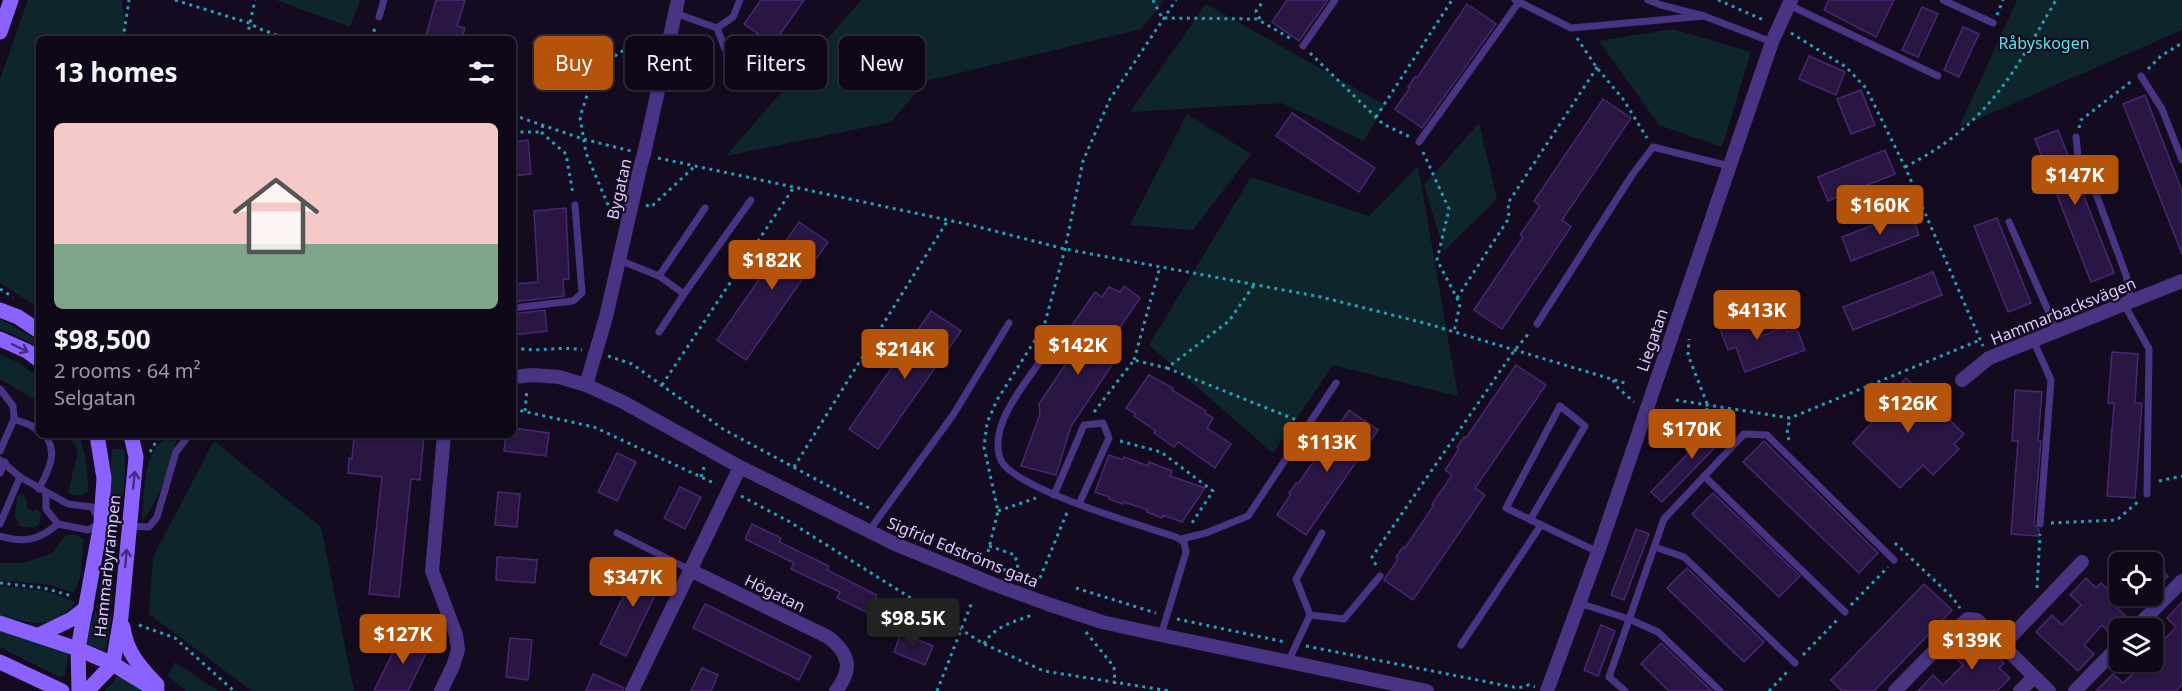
<!DOCTYPE html>
<meta charset="utf-8">
<style>
body{margin:0;font-family:"Noto Sans",sans-serif;background:#181122;color:#f1f3f6;height:100vh;display:flex;flex-direction:column;font-size:22px;white-space:nowrap}
*{box-sizing:border-box;margin:0}
p{font-size:20px;color:#9b9aa2}
.icon{flex:none;width:33px;height:33px;fill:none;stroke:currentColor;stroke-width:2;stroke-linecap:round;stroke-linejoin:round}
.map{position:relative;flex:1;overflow:hidden}
.panel{position:absolute;left:36px;top:36px;width:480px;height:402px;display:flex;flex-direction:column;background:#0f0819;border-radius:9px;box-shadow:0 2px 4px #0004,0 0 0 2px #2f2938}
.panel>*{flex:none}
.banner{position:absolute;left:534px;top:36px;width:570px;height:54px;display:flex;gap:12px}
.controls{position:absolute;left:2109px;top:552px;display:grid;gap:12px}
.controls a{display:grid;place-items:center;width:54px;height:54px;border-radius:9px;background:#0f0819;box-shadow:0 2px 4px #0004,0 0 0 2px #2f2938;font-size:30px}
.price{position:absolute;translate:-50% -51px;padding:0 14px;border-radius:6px;background:#b45309;color:#fff;font-size:20px;line-height:39px;filter:drop-shadow(0 2px 3px #0008)}
.price::after{content:'';position:absolute;left:50%;top:36px;width:18px;height:14px;margin-left:-9px;background:inherit;clip-path:polygon(0 0,100% 0,50% 100%)}
.price.active{background:#222;color:#fff}
ul{padding:0;list-style:none}
li{display:grid;align-content:center;gap:12px;height:318px;padding:0 18px}
li+li{border-top:2px solid #2f2938}
li span{display:grid;place-items:center;height:186px;border-radius:9px;color:#555}
li>.icon{margin-inline-start:auto}
span .icon{width:108px;height:108px;fill:#fffc;stroke-width:1}
li b{font-size:26px}
h2{display:flex;justify-content:space-between;align-items:center;height:72px;padding:0 18px;font-size:26px}
.chip{padding:0 21px;border-radius:9px;background:#0f0819;box-shadow:0 2px 4px #0004,0 0 0 2px #2f2938;font-size:21px;line-height:54px}
.chip.active{background:#b45309;color:#fff}
.map>svg:first-child{display:block}
</style>
<div class="map">
<svg width="2182" height="691" viewBox="0 0 2182 691">
<rect width="100%" height="100%" fill="#140b21"/>
<!-- green -->
<g fill="#0e262b">
<polygon points="28,0 122,0 126,39 39,39 39,129 37,136 39,140 39,308 0,283 0,79"/>
<polygon points="276,0 360,0 350,27"/>
<polygon points="861,0 1164,0 1141,29 926,81 891,122 726,156"/>
<polygon points="2017,0 2182,0 2182,30 1959,127"/>
<polygon points="1206,4 1385,105 1364,141 1282,103 1130,112"/>
<polygon points="1673,29 1751,52 1722,147 1659,125 1599,41"/>
<polygon points="1187,114 1251,154 1193,230 1130,225"/>
<polygon points="1479,123 1497,199 1444,251 1424,185"/>
<polygon points="1418,166 1458,396 1333,365 1273,453 1149,345 1251,177 1369,216"/>
<polygon points="0,319 39,341 39,349 27,341 0,329"/>
<polygon points="0,354 21,364 39,378 39,402 0,379"/>
<path d="M69,435H79C86,454 88,471 88,491C83,497 76,496 69,494L68,492L78,452Z"/>
<path d="M170,435H179C167,464 164,497 142,520C145,492 141,451 170,435Z"/>
<polygon points="214,441 321,527 354,691 252,691 149,614 153,557"/>
<path d="M112,449H124C125,463 127,503 115,510H110L109,508Z"/>
<path d="M23,494L27,501L26,507L34,512L36,509L41,512C40,530 36,529 20,526L15,518L17,496Z"/>
<polygon points="66,535 76,535 84,539 80,578 74,593 51,585 0,580 0,563 23,563 51,554"/>
<polygon points="108,535 109,535 106,572 112,591 112,604 98,597"/>
<path d="M0,586L46,591L76,602C52,631 32,624 0,615Z"/>
<polygon points="95,611 112,618 105,651 85,643"/>
<polygon points="0,631 69,651 65,675 59,677 0,647"/>
<polygon points="175,662 218,691 186,691 168,676"/>
<polygon points="119,675 144,691 105,691"/>
</g>
<!-- building -->
<g fill="#2a1643" stroke="#472771" stroke-width="1.5">
<polygon points="436,0 465,0 457,26 465,28 462,39 425,39"/>
<polygon points="761,0 804,0 773,44 744,24"/>
<polygon points="1287,0 1328,0 1299,41 1272,22"/>
<polygon points="1829,0 1894,0 1876,37 1824,10"/>
<polygon points="1467,4 1496,24 1422,128 1395,109 1410,88 1408,87 1415,77 1417,78"/>
<polygon points="1922,7 1938,14 1918,57 1902,50"/>
<polygon points="1963,27 1979,34 1959,77 1944,70"/>
<polygon points="1809,56 1845,72 1836,95 1799,79"/>
<polygon points="1861,90 1875,125 1851,134 1837,99"/>
<polygon points="2145,95 2182,191 2182,254 2123,104"/>
<polygon points="1603,99 1631,118 1562,220 1571,227 1502,329 1474,310 1523,237 1520,235 1540,206 1534,201"/>
<polygon points="1292,113 1375,168 1359,192 1276,136"/>
<polygon points="2058,130 2114,273 2091,282 2035,139"/>
<polygon points="528,140 531,174 513,176 513,142"/>
<polygon points="1885,150 1895,174 1828,201 1818,177"/>
<polygon points="566,208 569,279 563,279 564,296 513,302 513,284 538,282 534,211"/>
<polygon points="1910,211 1919,235 1851,261 1842,237"/>
<polygon points="1997,218 2031,303 2008,312 1974,226"/>
<polygon points="799,222 828,242 746,360 717,340"/>
<polygon points="1933,272 1942,295 1853,330 1843,307"/>
<polygon points="1124,286 1140,298 1106,348 1118,356 1071,426 1056,475 1021,466 1040,414 1039,404 1069,359 1066,334 1095,292 1102,297 1109,287 1120,292"/>
<polygon points="1741,304 1753,334 1757,332 1759,337 1785,327 1787,332 1797,329 1805,350 1745,372 1736,347 1728,350 1717,321 1724,318 1722,312"/>
<polygon points="545,310 547,331 513,335 513,314"/>
<polygon points="931,311 961,331 878,449 849,429"/>
<polygon points="2112,352 2138,354 2135,403 2142,403 2135,498 2107,496 2114,403 2108,403"/>
<polygon points="1516,365 1546,385 1475,488 1485,495 1413,600 1384,580 1398,559 1396,557 1403,547 1405,548 1434,505 1432,504 1452,475 1445,470 1459,449 1457,447 1464,437 1466,438"/>
<polygon points="1149,375 1173,388 1172,390 1206,411 1205,413 1213,418 1207,428 1231,444 1215,468 1178,442 1174,447 1154,433 1156,431 1134,416 1136,414 1126,408"/>
<polygon points="1906,378 1964,434 1954,444 1959,449 1933,475 1923,465 1900,488 1853,443 1875,419 1866,410 1891,384 1896,389"/>
<polygon points="2015,390 2042,392 2038,441 2041,441 2034,524 2039,530 2039,536 2011,534 2018,441 2012,441"/>
<polygon points="1349,410 1378,430 1306,535 1277,515 1291,494 1289,493 1296,483 1298,484"/>
<polygon points="1722,418 1733,429 1662,502 1651,492"/>
<polygon points="513,428 549,433 546,456 504,451 506,435 513,435"/>
<polygon points="354,435 424,435 420,480 411,479 399,597 369,594 382,477 348,473 349,458 352,459"/>
<polygon points="1764,441 1878,553 1859,573 1743,462"/>
<polygon points="617,453 636,462 617,501 598,492"/>
<polygon points="1109,455 1123,460 1124,457 1148,466 1149,462 1172,471 1170,476 1205,488 1182,522 1163,515 1162,518 1147,512 1148,510 1124,502 1123,504 1109,499 1109,497 1095,492"/>
<polygon points="680,487 701,497 685,529 664,518"/>
<polygon points="498,492 520,494 517,527 495,525"/>
<polygon points="1713,493 1800,576 1779,597 1692,514"/>
<polygon points="752,524 781,538 779,542 829,566 827,570 877,595 868,613 837,598 840,592 791,569 794,563 745,539"/>
<polygon points="1636,529 1649,534 1624,600 1611,595"/>
<polygon points="497,557 537,560 535,583 496,580"/>
<polygon points="641,560 666,572 626,656 600,644"/>
<polygon points="2152,562 2168,576 2152,593"/>
<polygon points="1687,568 1764,642 1744,662 1667,588"/>
<polygon points="2086,578 2096,588 2101,583 2115,596 2130,596 2117,608 2128,618 2112,635 2102,625 2084,645 2094,654 2078,671 2036,632 2052,615 2062,625 2081,605 2070,595"/>
<polygon points="1924,584 1952,610 1874,691 1842,691 1831,680"/>
<polygon points="2182,602 2182,685 2176,691 2096,691 2113,674 2123,683 2144,662 2152,662 2152,653 2176,627 2167,618"/>
<polygon points="705,604 811,656 799,680 693,628"/>
<polygon points="1601,625 1615,631 1598,676 1584,670"/>
<polygon points="403,632 430,645 408,691 374,691"/>
<polygon points="901,633 933,646 925,665 894,652"/>
<polygon points="510,638 532,640 528,680 506,677"/>
<polygon points="1968,638 1978,648 1983,642 2004,663 1999,668 2010,678 1997,691 1918,691 1933,675 1943,685 1963,665 1952,654"/>
<polygon points="1661,643 1712,691 1669,691 1641,664"/>
<polygon points="702,668 718,675 711,691 691,691"/>
<polygon points="593,674 624,688 623,691 586,691"/>
</g>
<g fill="none" stroke-linecap="round" stroke-linejoin="round">
<!-- path -->
<g stroke="#25a0b9" stroke-width="3" stroke-dasharray="3 4.5" stroke-linecap="butt">
<polyline points="175,0 249,23 260,29 288,39"/>
<polyline points="1153,0 1162,18 1257,19 1293,40"/>
<polyline points="1718,0 1766,21"/>
<polyline points="1997,15 2003,0"/>
<polyline points="1260,19 1256,11 1264,0"/>
<polyline points="1791,33 1846,67 1866,88 1905,167 1983,346"/>
<polyline points="247,37 255,0"/>
<polyline points="1577,38 1597,68 1623,99 1647,138"/>
<polyline points="123,39 129,0"/>
<polyline points="230,39 247,37 249,39"/>
<polyline points="372,39 375,27"/>
<polyline points="1310,53 1383,124 1410,137"/>
<polyline points="2148,69 2161,56 2182,43"/>
<polyline points="513,115 583,139 631,151"/>
<polyline points="1376,117 1452,0"/>
<polyline points="543,125 541,132 566,154 573,194"/>
<polyline points="2079,128 2081,120 2133,80"/>
<polyline points="513,132 541,132"/>
<polyline points="1423,152 1449,209 1437,260 1460,304 1454,332"/>
<polyline points="658,158 971,225 1065,249 1321,297 1428,324 1628,384"/>
<path d="M1905,167C1987,125 2012,76 2056,0"/>
<polyline points="646,205 651,207 694,167"/>
<polyline points="614,219 586,153 580,117 592,80 619,52 644,46 654,48"/>
<polyline points="0,289 13,297"/>
<polyline points="1457,298 1509,218 1508,203 1598,66"/>
<path d="M514,347C538,354 558,345 582,350"/>
<polyline points="608,356 632,364 723,429 871,509"/>
<polyline points="1134,360 1160,267"/>
<polyline points="1167,368 1299,421"/>
<polyline points="1613,380 1618,388 1634,402"/>
<polyline points="662,385 794,187"/>
<polyline points="1676,400 1790,418 1980,340"/>
<polyline points="513,409 594,427 716,484"/>
<polyline points="525,411 527,389"/>
<polyline points="1094,412 1134,360 1167,368 1229,321 1254,285"/>
<polyline points="1789,440 1787,433 1790,418"/>
<polyline points="1120,441 1161,452 1213,491 1190,526"/>
<path d="M1652,442C1676,449 1700,428 1708,406L1688,355L1689,339"/>
<polyline points="150,452 157,440 164,435"/>
<polyline points="794,467 948,220"/>
<polyline points="701,477 705,464"/>
<polyline points="2159,481 2182,476"/>
<polyline points="741,496 790,522 984,644 1044,671 1170,691"/>
<polyline points="998,511 1036,498"/>
<polyline points="891,519 957,552"/>
<polyline points="2051,523 2117,520 2140,500"/>
<polyline points="1895,543 1953,598 1960,608"/>
<polyline points="989,546 1015,555 1019,572"/>
<polyline points="988,552 998,511 984,447 987,423 997,400 1044,326 1065,249 1083,161 1110,99 1176,0"/>
<polyline points="1376,565 1372,557 1514,351 1530,332"/>
<polyline points="996,568 1027,574"/>
<polyline points="1040,578 1068,510"/>
<polyline points="0,583 44,588 72,596"/>
<polyline points="1076,588 1156,613"/>
<polyline points="2037,588 2040,534"/>
<polyline points="1851,605 1888,567"/>
<polyline points="1177,619 1285,642"/>
<polyline points="139,625 175,638 234,691"/>
<polyline points="1086,632 1114,667 1115,684"/>
<path d="M984,644C994,626 1014,622 1032,615"/>
<polyline points="1306,646 1518,688 1529,685 1535,687"/>
<polyline points="1803,655 1838,619"/>
<polyline points="937,691 972,602"/>
<polyline points="1769,691 1788,671"/>
</g>
<!-- lane -->
<g stroke="#493383" stroke-width="7">
<polyline points="1515,0 1571,28 1704,16"/>
<polyline points="1648,0 1661,5 1704,16 1772,42"/>
<polyline points="1943,0 1993,23"/>
<polyline points="1789,5 1938,76"/>
<polyline points="675,13 717,28 733,17 740,0"/>
<polyline points="379,17 384,0"/>
<polyline points="717,28 737,80"/>
<polyline points="1303,46 1335,0"/>
<polyline points="2141,76 2162,109 2182,160"/>
<polyline points="2076,137 2078,156 2095,191 2126,275 2131,302"/>
<polyline points="1419,142 1519,2"/>
<polyline points="2009,222 2057,331"/>
<polyline points="619,260 659,276 684,294 751,200"/>
<polyline points="659,276 705,208"/>
<polyline points="2124,304 2149,349 2147,494"/>
<polyline points="513,308 573,301 582,293 575,205"/>
<polyline points="1537,324 1632,175 1653,147 1729,166"/>
<polyline points="659,332 684,294"/>
<polyline points="2033,340 2051,380 2040,524"/>
<path d="M1041,360C1024,385 989,425 1000,458C1009,488 1144,526 1176,537L1184,542L1186,552L1161,635"/>
<polyline points="0,389 13,406 14,419"/>
<polyline points="0,451 14,419 30,425 39,431"/>
<polyline points="0,460 20,477"/>
<polyline points="0,473 5,462"/>
<polyline points="1704,476 1845,612"/>
<path d="M39,489C48,470 59,454 45,435"/>
<polyline points="1054,495 1084,425 1103,423 1109,438 1079,504"/>
<polyline points="1530,520 1585,426 1560,406 1506,508 1598,552"/>
<polyline points="0,524 20,477 68,504 92,507 101,523 88,530 58,524"/>
<polyline points="129,526 149,527 157,517 176,452 189,435"/>
<polyline points="869,531 953,415 1009,323"/>
<polyline points="617,533 690,570"/>
<path d="M0,536C25,543 37,541 58,524L46,509V493"/>
<polyline points="1181,539 1206,533 1248,516 1336,383"/>
<polyline points="1655,547 1684,557 1795,663"/>
<polyline points="1579,603 1629,619 1658,632 1720,691"/>
<polyline points="1310,615 1344,619 1380,576"/>
<polyline points="1461,645 1541,525"/>
<polyline points="1288,662 1310,615 1296,579 1322,533"/>
<polyline points="1625,691 1609,677 1664,519 1744,434 1767,435 1894,560"/>
</g>
<!-- street -->
<g stroke="#493383" stroke-width="14">
<polyline points="644,154 678,0"/>
<polyline points="513,377 533,375 559,377 586,385 623,402 740,467 895,544 993,584 1048,604 1102,622 1161,635 1427,691"/>
<polyline points="1962,380 1989,358 2182,281"/>
<polyline points="586,385 606,317 641,164"/>
<path d="M690,570L828,637C850,654 853,669 836,691"/>
<polyline points="2136,628 2182,581"/>
<polyline points="2003,645 2082,562"/>
<polyline points="441,691 453,666 458,650 456,635 432,571 444,435"/>
<polyline points="632,691 740,467"/>
<polyline points="1547,691 1598,552 1772,42 1791,0"/>
<polyline points="1895,691 1956,629 1968,619 1977,620 2049,691"/>
<polyline points="2020,691 2034,677"/>
<polyline points="2075,691 2120,645"/>
</g>
<!-- secondary -->
<g stroke="#8b62ff" stroke-width="15">
<polyline points="0,32 11,0"/>
<polyline points="0,310 18,317 39,331"/>
<polyline points="0,339 27,351 39,360"/>
<polyline points="0,623 78,649 113,664 157,691"/>
<path d="M123,627C126,652 140,667 157,685"/>
<polyline points="39,635 72,619 86,608"/>
<polyline points="0,662 62,691"/>
<polyline points="79,691 78,649 101,523 104,478 97,435"/>
<polyline points="87,691 113,664 121,617 136,457 131,435"/>
</g>
<!-- street-bridge -->
<polyline stroke="#493383" stroke-width="14" points="641,164 644,154"/>
</g>
<!-- one-way arrows -->
<defs><path id="oneway-shaft" d="M-6 0H5M1.5-3L5.5 0L1.5 3" fill="none" stroke-width="1.6" stroke-linecap="round" stroke-linejoin="round" transform="scale(1.5)"/></defs>
<g stroke="#442e7a">
<use href="#oneway-shaft" transform="translate(20 348) rotate(26)"/>
<use href="#oneway-shaft" transform="translate(134 480) rotate(-84)"/>
<use href="#oneway-shaft" transform="translate(126 558) rotate(-85)"/>
</g>
<g text-anchor="middle" stroke-width="4.5" stroke-linejoin="round" paint-order="stroke">
<!-- park labels -->
<g font-size="16" fill="#50e7e4" stroke="#140b21">
<text x="2044" y="49">Råbyskogen</text>
</g>
<!-- street labels -->
<g font-size="16" fill="#ddcbff" stroke="#140b21">
<text transform="translate(619 189) rotate(-77)" y="6">Bygatan</text>
<text transform="translate(2063 311) rotate(-22)" y="6">Hammarbacksvägen</text>
<text transform="translate(1652 340) rotate(-71)" y="6">Liegatan</text>
<text transform="translate(963 552) rotate(22)" y="6">Sigfrid Edströms gata</text>
<text transform="translate(107 566) rotate(-84)" y="6">Hammarbyrampen</text>
<text transform="translate(775 593) rotate(26)" y="6">Högatan</text>
</g>
</g>
</svg>
<div class="controls">
<a><svg class="icon" aria-label="locate" viewBox="0 0 24 24"><circle cx="12" cy="12" r="6"/><path d="M12 2v4M12 18v4M2 12h4M18 12h4"/></svg></a>
<a><svg class="icon" aria-label="layers" viewBox="0 0 24 24"><path d="M12 4l9 5-9 5-9-5zM3 14l9 5 9-5"/></svg></a>
</div>
<b class="price" style="left:2075px;top:206px">$147K</b>
<b class="price" style="left:1880px;top:236px">$160K</b>
<b class="price" style="left:772px;top:291px">$182K</b>
<b class="price" style="left:1757px;top:341px">$413K</b>
<b class="price" style="left:1078px;top:376px">$142K</b>
<b class="price" style="left:905px;top:380px">$214K</b>
<b class="price" style="left:1908px;top:434px">$126K</b>
<b class="price" style="left:1692px;top:460px">$170K</b>
<b class="price" style="left:1327px;top:473px">$113K</b>
<b class="price" style="left:633px;top:608px">$347K</b>
<b class="price active" style="left:913px;top:649px">$98.5K</b>
<b class="price" style="left:403px;top:665px">$127K</b>
<b class="price" style="left:1972px;top:671px">$139K</b>
<div class="banner">
<a class="chip active">Buy</a>
<a class="chip">Rent</a>
<a class="chip">Filters</a>
<a class="chip">New</a>
</div>
<section class="panel">
<h2>13 homes<svg class="icon" aria-label="filters" viewBox="0 0 24 24"><path d="M4 7h16M4 17h16"/><circle cx="9" cy="7" r="2"/><circle cx="15" cy="17" r="2"/></svg></h2>
<ul>
<li><span style="background:linear-gradient(#f6c9c9 65%,#7fa58c 0)"><svg class="icon" aria-label="home" viewBox="0 0 24 24"><path d="M3 11l9-7 9 7M6 9v11h12V9"/></svg></span><div><b>$98,500</b><p>2 rooms · 64 m²</p><p>Selgatan</p></div></li>
</ul>
</section>
</div>
